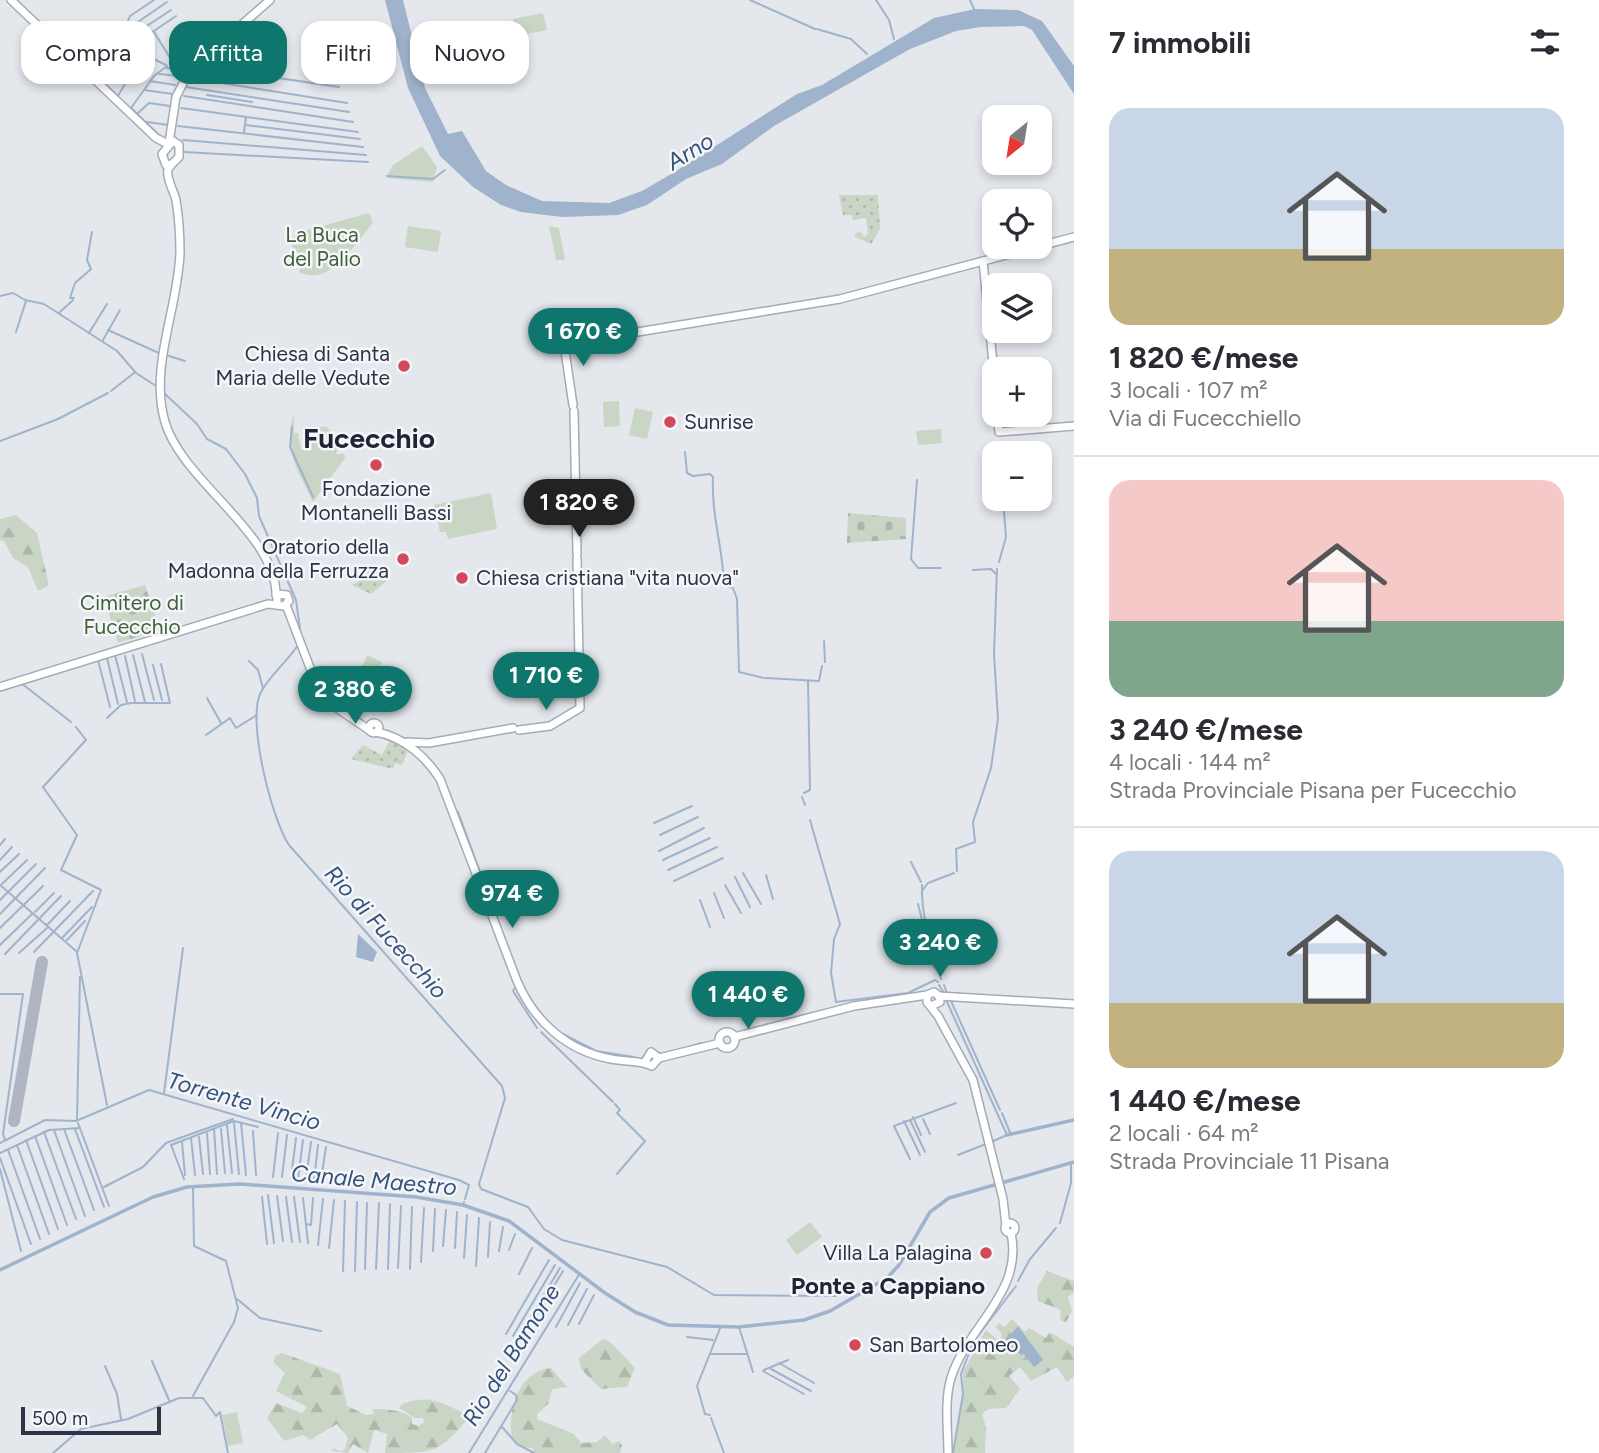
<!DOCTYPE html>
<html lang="it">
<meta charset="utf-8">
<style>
body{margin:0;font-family:Figtree,sans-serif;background:#f2f2f3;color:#2b2b33;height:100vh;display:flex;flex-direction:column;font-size:26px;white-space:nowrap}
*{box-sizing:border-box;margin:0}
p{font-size:23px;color:#7c7c81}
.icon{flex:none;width:38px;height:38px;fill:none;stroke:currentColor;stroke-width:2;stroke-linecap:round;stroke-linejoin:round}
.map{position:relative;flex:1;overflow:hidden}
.details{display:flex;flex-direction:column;background:#fff;width:525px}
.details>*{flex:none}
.hud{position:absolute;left:21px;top:21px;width:665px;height:63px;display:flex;gap:14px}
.needle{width:46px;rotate:210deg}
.buttons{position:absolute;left:982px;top:105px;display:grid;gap:14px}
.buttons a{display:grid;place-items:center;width:70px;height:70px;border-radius:14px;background:#fff;box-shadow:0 4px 10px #0003;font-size:35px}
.scale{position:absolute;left:21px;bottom:18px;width:140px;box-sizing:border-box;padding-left:7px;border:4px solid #2b3445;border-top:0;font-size:19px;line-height:24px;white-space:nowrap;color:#2b3445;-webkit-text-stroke:5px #f4f6f9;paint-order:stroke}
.price{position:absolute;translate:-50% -60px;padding:0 16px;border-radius:24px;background:#0f766e;color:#fff;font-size:23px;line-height:46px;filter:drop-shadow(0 2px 4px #0008)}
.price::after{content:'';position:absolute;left:50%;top:42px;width:21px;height:16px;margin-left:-10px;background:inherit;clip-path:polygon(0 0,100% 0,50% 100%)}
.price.active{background:#222;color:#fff}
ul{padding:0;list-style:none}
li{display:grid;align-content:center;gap:14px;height:371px;padding:0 35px}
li+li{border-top:2px solid #e1e1e2}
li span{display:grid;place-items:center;height:217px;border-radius:21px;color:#555}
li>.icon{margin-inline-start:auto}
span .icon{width:126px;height:126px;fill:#fffc;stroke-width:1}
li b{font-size:30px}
h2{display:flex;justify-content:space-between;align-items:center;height:84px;padding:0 35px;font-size:30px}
.pill{padding:0 24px;border-radius:21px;background:#fff;box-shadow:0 4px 10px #0003;font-size:24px;line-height:63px}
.pill.active{background:#0f766e;color:#fff}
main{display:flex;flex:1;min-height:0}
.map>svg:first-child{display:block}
</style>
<main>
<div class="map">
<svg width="1074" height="1453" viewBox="0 0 1074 1453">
<defs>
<pattern id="grass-dots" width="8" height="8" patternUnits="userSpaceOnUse" patternTransform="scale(1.75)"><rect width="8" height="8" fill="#c9d6c5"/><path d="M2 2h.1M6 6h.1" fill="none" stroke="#adb8ab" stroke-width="1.8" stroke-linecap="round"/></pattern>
<pattern id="forest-firs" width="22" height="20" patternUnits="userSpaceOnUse" patternTransform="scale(1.75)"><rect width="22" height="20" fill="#c9d6c5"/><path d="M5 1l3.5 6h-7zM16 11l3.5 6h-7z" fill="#adb8ab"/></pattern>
<pattern id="cemetery-stones" width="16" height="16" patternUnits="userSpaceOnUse" patternTransform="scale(1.75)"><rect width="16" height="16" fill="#c9d6c5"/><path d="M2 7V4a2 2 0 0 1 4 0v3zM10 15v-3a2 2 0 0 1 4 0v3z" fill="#adb8ab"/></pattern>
</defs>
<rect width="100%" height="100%" fill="#e4e7ec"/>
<!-- grass -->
<g fill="url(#grass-dots)">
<polygon points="839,195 878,195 880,229 871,244 855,237 855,233 861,232 864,237 868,234 866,218 853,220 852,215 843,215"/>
<polygon points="367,568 377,569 377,576 390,578 371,594 352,585 358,582"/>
<polygon points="390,740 408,750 402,765 395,763 393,769 351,759 363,745 382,755"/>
</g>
<!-- forest -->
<g fill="url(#forest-firs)">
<polygon points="549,226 559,228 565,260 556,260"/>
<polygon points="16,515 37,533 49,585 38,591 28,567 13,558 4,541 0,540 0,519"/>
<polygon points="1047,1271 1074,1281 1074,1293 1068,1297 1072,1311 1066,1322 1060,1320 1061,1310 1038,1301 1037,1288"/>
<polygon points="1012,1319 1025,1332 1029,1328 1046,1338 1050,1332 1074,1347 1074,1376 1067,1382 1057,1367 1031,1381 1020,1367 1009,1376 1020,1389 1006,1408 988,1409 982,1414 986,1427 985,1453 953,1453 963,1393 963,1372 986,1330 999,1341 1002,1334 996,1327 999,1323 1005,1327"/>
<polygon points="603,1339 611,1343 635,1368 627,1387 601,1389 581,1369 579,1358"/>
<path d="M282,1353L340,1374L347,1406L366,1415L374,1414L372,1409C385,1409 400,1409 412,1418V1424L419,1426L424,1422L423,1418H415L399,1408L402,1404C430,1394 441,1402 467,1415V1420C439,1453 433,1453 385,1453L387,1434L374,1430L368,1453L353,1444L348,1453L331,1451L334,1448L341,1452L345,1449L348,1438L337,1424L310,1440L303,1435L284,1441L267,1418L276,1403L302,1413L307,1407L276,1391L285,1373L273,1362L275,1356Z"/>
<path d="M551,1368L567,1387L552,1389L548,1404L537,1414V1419L574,1434L581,1443L597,1442L605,1435L612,1444L619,1441L622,1445L620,1453H533V1448L523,1447L512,1439C507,1410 519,1371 551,1368Z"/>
</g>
<!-- cemetery -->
<g fill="url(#cemetery-stones)">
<polygon points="848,513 906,518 906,539 847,543"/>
<polygon points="145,585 160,630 118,643 104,597"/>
</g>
<!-- park -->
<g fill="#c9d6c5">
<polygon points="543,13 547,30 517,36 513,19"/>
<polygon points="422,146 437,167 433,182 386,178 393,165"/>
<path d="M369,213L373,223C355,243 330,288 299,272L304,259L293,248L291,239L297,233Z"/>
<polygon points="408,226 441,231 438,252 405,247"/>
<polygon points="619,401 620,426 604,427 603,402"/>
<polygon points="635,408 653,412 647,439 629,435"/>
<path d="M294,414V433H298L301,450L307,449V426L327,427L336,438L342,439L336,454H344L345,458L313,502C298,469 282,451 294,414Z"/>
<polygon points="941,429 942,443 918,445 916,431"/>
<polygon points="491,493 497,529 448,539 446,532 440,532 434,505"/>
<polygon points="367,655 382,662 372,684 357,678"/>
<polygon points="810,1222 822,1237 797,1255 786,1240"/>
<polygon points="237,1412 243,1443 228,1446 222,1415"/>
</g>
<!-- water -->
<g fill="#9fb4cc">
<polygon points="385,0 403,0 425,88 448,134 462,131 486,171 506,185 542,201 609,203 642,191 673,173 797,94 822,85 934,18 975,9 1018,10 1042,21 1074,66 1074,94 1032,30 1024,26 981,27 956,31 910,49 774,126 722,164 686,179 647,205 618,215 562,217 521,212 501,205 473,187 440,156 408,88"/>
<polygon points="358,934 377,952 373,962 356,957"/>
<polygon points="1018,1326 1043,1360 1034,1367 1024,1354 1021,1355 1005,1341"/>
</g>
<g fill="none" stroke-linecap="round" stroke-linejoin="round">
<!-- stream -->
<g stroke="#9fb4cc" stroke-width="2">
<polyline points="154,0 130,16 124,31 112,41 112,46 94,74 118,96 132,71 152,58 166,65"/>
<polyline points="750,0 815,29"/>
<polyline points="876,0 889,20 894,39"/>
<polyline points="970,0 974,9"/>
<polyline points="135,24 167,2"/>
<polyline points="817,29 851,39 867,54"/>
<polyline points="154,32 172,61"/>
<polyline points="115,47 171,10"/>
<polyline points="120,54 176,16"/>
<polyline points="170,64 223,32"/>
<polyline points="167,68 183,70"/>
<polyline points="238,72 339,87"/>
<polyline points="159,74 179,76"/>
<polyline points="190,78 347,103"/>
<polyline points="150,81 175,85"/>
<polyline points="186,87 349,112"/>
<polyline points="144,90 173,94"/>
<polyline points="207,95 252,102"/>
<polyline points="184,96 353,122"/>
<polyline points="181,108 358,132"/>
<polyline points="137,114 149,103 170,106"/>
<polyline points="147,122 169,125"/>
<polyline points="245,125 360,139"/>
<polyline points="178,126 363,147"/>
<polyline points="244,132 246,117"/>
<polyline points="160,136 131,108 154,76 167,66"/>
<polyline points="183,140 366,155"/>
<polyline points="184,152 368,162"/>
<polyline points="387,176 433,179 445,170"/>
<polyline points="0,296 13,293 25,300 44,304 117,351 136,373 156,386"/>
<polyline points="74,298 70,298 75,283 91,269 87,260 92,232"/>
<polyline points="59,313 73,300"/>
<polyline points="108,330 161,354"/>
<polyline points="16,332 26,301"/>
<polyline points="89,333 107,304"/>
<polyline points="103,340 120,310"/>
<polyline points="166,355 185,361"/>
<polyline points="111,391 134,373"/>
<polyline points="163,392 197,424 207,439 226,449 245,474 257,498 259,516 296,600 301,636"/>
<polyline points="292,427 290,447 313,497"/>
<polyline points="0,441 58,419 108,393"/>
<path d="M685,452L687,473L693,476L710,474L713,477C711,515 723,548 724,585L733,588L737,599L739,672L764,678"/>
<polyline points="917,480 911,559 918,568 941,568"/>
<polyline points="999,562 1006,537 1003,499"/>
<polyline points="973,570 991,569 997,575"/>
<polyline points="824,641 825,662"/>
<path d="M298,645C287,662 270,675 261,692C246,719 272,820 289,845L502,1086L505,1098L479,1184L481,1189L528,1207L544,1229L562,1240L667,1267L714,1295L836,1296"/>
<polyline points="142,654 154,700"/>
<polyline points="115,655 127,702"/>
<polyline points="133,655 145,702"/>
<polyline points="125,656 135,701"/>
<polyline points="107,658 118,704"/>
<polyline points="98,660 110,707"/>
<polyline points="249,661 258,670 263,688"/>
<polyline points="153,665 162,700"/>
<polyline points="766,678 819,681 822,666"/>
<polyline points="21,683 71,722"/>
<polyline points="207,698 221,723"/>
<polyline points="131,703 170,703 161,664"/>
<polyline points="107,718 121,705 131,703"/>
<polyline points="76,727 86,740 43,787 77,835 61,870 101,890 77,953 107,1105"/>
<polyline points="206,735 230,718 236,728 257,715"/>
<polyline points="804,793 810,790 808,681"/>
<polyline points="802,797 805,805"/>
<polyline points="458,812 482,877"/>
<polyline points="810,820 840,924 834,939 831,973 836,1002 908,993 935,980 938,982"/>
<polyline points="654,823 692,806"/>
<polyline points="660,835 698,817"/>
<polyline points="0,845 5,839"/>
<polyline points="659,851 704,828"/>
<polyline points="0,860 12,847"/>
<polyline points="663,860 710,838"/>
<polyline points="911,862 921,882"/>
<polyline points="668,870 717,847"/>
<polyline points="957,871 956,849 975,842 973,822 991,768 998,719 994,654 997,569"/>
<polyline points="0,872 19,854"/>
<polyline points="743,873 761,904"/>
<polyline points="766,875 773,899"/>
<polyline points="735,877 750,907"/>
<polyline points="674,881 723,858"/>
<polyline points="484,883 516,970"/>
<polyline points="2,884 27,860"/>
<polyline points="0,885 76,951"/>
<polyline points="725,885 741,913"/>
<path d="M922,885C921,918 932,948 941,979"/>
<polyline points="922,891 928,883 954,873"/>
<polyline points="714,893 724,918"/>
<polyline points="0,900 36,864"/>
<polyline points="700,900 710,927"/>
<polyline points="918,904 928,943"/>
<polyline points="35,912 54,893"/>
<polyline points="0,914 45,868"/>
<polyline points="47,925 70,901"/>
<polyline points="0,928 43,886"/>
<polyline points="63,937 92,907"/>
<polyline points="67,940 85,921"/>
<polyline points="0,945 32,914"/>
<polyline points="34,952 93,891"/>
<polyline points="19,953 47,928"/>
<polyline points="5,954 61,896"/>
<polyline points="939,985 944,993"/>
<polyline points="944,985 947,993"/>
<polyline points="515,988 513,991 537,1028"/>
<polyline points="0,994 23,994 3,1134 5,1140"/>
<polyline points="951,1001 1000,1110"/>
<polyline points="947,1002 1007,1135 991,1142"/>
<polyline points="541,1032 613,1102"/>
<polyline points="563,1034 596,1051 634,1057"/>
<polyline points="692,1046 701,1043"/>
<polyline points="164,1093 183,948"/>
<polyline points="615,1104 620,1110 617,1113 645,1141 617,1174"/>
<polyline points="1002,1113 1011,1135"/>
<polyline points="913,1117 921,1135"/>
<polyline points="923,1119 930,1134"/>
<polyline points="77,1120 80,977"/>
<polyline points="910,1120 925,1152"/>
<polyline points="904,1121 920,1155"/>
<polyline points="78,1123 109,1206"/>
<polyline points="234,1123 239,1174"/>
<polyline points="241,1123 246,1175"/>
<polyline points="227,1125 232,1173"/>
<polyline points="64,1129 94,1210"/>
<polyline points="75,1129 104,1207"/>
<polyline points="214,1129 217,1174"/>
<polyline points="221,1129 225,1173"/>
<polyline points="54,1130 85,1216"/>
<polyline points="253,1131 256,1175"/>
<polyline points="44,1132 76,1219"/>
<polyline points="207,1133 210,1174"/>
<polyline points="35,1136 67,1225"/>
<polyline points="199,1137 203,1174"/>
<polyline points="191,1138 195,1175"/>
<polyline points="26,1140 58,1229"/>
<polyline points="182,1142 185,1175"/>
<polyline points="0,1143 45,1120 76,1121 149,1090 459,1180 469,1185 465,1199"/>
<polyline points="17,1145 49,1234"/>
<polyline points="8,1150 40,1239"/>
<polyline points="0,1153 49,1130 80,1128"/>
<polyline points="958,1155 986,1144"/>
<polyline points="0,1158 31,1244"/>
<polyline points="910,1159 894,1126 956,1103"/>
<polyline points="0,1169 21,1251"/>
<polyline points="273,1177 278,1133"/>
<polyline points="282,1177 287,1135"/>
<polyline points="291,1178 296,1138"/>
<polyline points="298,1178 303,1140"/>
<polyline points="184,1179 171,1145 234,1121 258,1127"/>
<polyline points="306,1179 311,1142"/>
<polyline points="314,1180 318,1145"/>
<polyline points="321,1180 326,1147"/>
<polyline points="104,1187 143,1167 166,1143 233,1119"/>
<polyline points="193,1187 194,1246 226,1261 238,1308 234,1322 193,1396"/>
<polyline points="268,1195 274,1243"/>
<polyline points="277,1196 283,1241"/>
<polyline points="262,1197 267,1244"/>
<polyline points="286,1197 292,1242"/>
<polyline points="294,1197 300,1242"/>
<polyline points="303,1198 308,1243"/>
<polyline points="463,1205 464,1202"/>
<polyline points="1060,1223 1071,1183 1071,1163"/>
<polyline points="307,1224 311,1225 313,1198"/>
<polyline points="318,1245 323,1199"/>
<polyline points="443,1246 446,1210"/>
<polyline points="329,1248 334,1200"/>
<polyline points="455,1248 457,1212"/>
<polyline points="509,1250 515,1234"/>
<polyline points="433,1251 435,1209"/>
<polyline points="499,1251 503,1227"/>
<polyline points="488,1257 490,1222"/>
<polyline points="464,1258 467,1215"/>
<polyline points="421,1262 424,1208"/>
<polyline points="476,1266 479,1218"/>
<polyline points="398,1268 401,1206"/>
<polyline points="365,1269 367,1203"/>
<polyline points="376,1269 379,1203"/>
<polyline points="388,1269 390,1204"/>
<polyline points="410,1269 412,1207"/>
<polyline points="343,1271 345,1201"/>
<polyline points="355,1271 357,1202"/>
<polyline points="519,1274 532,1248"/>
<polyline points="1018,1281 1030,1259 1056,1228"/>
<polyline points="237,1299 260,1318 321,1331"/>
<polyline points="579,1324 594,1295"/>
<polyline points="568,1325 587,1289"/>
<polyline points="556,1327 580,1283"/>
<polyline points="739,1327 753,1372"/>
<polyline points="980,1333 1016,1286"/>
<polyline points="506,1334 549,1260"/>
<polyline points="513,1336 555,1265"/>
<polyline points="687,1337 713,1340"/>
<polyline points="522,1338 563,1271"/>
<polyline points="516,1342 560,1268"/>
<polyline points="710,1354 746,1354"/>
<polyline points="152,1361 169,1400"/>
<polyline points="779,1363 814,1383"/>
<polyline points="105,1366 117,1394 121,1419"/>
<polyline points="771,1369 811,1391"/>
<polyline points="764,1370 788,1360"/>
<polyline points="763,1371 804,1394"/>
<polyline points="710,1415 705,1414 697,1386 721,1326"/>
<polyline points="711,1418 724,1453"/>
<polyline points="502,1427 517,1444 534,1453"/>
<polyline points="53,1453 81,1429 128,1419 179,1398 203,1398 216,1416 220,1412 228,1453"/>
<polyline points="469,1453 580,1273"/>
<polyline points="485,1453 517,1400 516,1395 510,1391"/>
<polyline points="953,1453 963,1394 961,1374 973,1343"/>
</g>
<!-- canal -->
<g stroke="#9fb4cc" stroke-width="3.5">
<polyline points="1007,1135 1074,1120"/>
<polyline points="0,1270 153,1197 187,1187 240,1184 416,1197 463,1205 509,1221 605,1293 635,1312 668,1325 739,1327 804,1320 830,1311 887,1278 899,1265 930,1212 949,1198 1074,1162"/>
</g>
<!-- runway -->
<polyline stroke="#b0b6c1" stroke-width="12" points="14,1121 42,962"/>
<defs>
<g id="major">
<polyline points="11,0 156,138 168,144"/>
<polygon points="173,141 179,145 179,157 172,164 166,165 162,154"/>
<polyline points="169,143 176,97 190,70 270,0"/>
<path d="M171,165C168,169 167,170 168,175C169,184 174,192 176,200C179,218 180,236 180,253C178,309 149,367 165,422C182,481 276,533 276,595"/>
<polyline points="1040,246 1074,237"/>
<polyline points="983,261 994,373"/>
<polyline points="573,405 564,344 840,299 1036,247"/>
<polyline points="574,411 577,553"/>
<polyline points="997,415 999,432 1074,426"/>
<polyline points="286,605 317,686 334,706 369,730"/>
<polyline points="0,687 268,604 284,606 289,601 287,595 277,594 277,605"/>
<circle cx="374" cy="728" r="5"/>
<polyline points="519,730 550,726 580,708 577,558"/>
<path d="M376,732C404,737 426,757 440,779L517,981C534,1021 567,1051 611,1059C626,1062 640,1060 652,1066L659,1058L651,1052L646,1060"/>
<polyline points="407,742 429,743 513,728"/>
<polyline points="939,996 1074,1004"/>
<polyline points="931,1006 940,1002 939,996 934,992 927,995 927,1002 938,1016 973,1080 1003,1199 1006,1226"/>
<circle cx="727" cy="1040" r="8"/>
<polyline points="734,1037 854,1006 927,995"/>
<polyline points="659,1058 720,1043"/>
<circle cx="1010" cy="1228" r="5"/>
<path d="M948,1453C948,1429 944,1401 951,1378C967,1326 1024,1293 1011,1233"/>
</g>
</defs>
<!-- major casing -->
<use href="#major" stroke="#a3abb8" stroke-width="10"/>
<!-- major -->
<use href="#major" stroke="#fff" stroke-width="7"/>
</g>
<!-- markers -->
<g fill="#d1495b" stroke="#f4f6f9" stroke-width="2.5">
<circle cx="404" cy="366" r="7"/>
<circle cx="670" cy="422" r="7"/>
<circle cx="376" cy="465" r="7"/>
<circle cx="403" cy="559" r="7"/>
<circle cx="462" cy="578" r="7"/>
<circle cx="986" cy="1253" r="7"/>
<circle cx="855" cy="1345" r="7"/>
</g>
<g text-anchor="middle" stroke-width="5" stroke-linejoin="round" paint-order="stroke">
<!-- park labels -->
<g font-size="21" fill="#3f6138" stroke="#f4f6f9">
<text x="322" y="242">La Buca<tspan x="322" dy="24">del Palio</tspan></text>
<text x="132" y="610">Cimitero di<tspan x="132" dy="24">Fucecchio</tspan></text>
</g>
<!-- poi labels -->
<g font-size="21" fill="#2b3445" stroke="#f4f6f9" text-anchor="end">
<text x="390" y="361">Chiesa di Santa<tspan x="390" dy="24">Maria delle Vedute</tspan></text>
<text x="684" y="429" text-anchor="start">Sunrise</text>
<text x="376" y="496" text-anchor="middle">Fondazione<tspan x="376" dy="24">Montanelli Bassi</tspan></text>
<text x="389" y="554">Oratorio della<tspan x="389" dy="24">Madonna della Ferruzza</tspan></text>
<text x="476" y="585" text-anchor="start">Chiesa cristiana "vita nuova"</text>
<text x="972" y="1260">Villa La Palagina</text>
<text x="869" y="1352" text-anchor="start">San Bartolomeo</text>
</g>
<!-- water labels -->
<g font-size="23" font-style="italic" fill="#34527a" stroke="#f4f6f9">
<text transform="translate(690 151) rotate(-31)" y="8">Arno</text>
<text transform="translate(386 932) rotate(48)" y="8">Rio di Fucecchio</text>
<text transform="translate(244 1101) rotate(16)" y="8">Torrente Vincio</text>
<text transform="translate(374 1180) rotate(5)" y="8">Canale Maestro</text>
<text transform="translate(511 1355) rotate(-58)" y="8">Rio del Bamone</text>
</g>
<!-- quarter labels -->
<g font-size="24" font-weight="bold" fill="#1d2536" stroke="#f4f6f9">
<text x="888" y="1294">Ponte a Cappiano</text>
</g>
<!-- district labels -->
<g font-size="28" font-weight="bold" fill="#1d2536" stroke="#f4f6f9">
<text x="369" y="448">Fucecchio</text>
</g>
</g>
</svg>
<div class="buttons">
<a><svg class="needle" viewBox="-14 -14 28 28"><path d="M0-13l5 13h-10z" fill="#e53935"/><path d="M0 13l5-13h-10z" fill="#7c7c81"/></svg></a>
<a><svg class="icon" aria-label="locate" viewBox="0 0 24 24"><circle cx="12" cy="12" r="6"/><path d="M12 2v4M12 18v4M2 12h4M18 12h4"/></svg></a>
<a><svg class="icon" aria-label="layers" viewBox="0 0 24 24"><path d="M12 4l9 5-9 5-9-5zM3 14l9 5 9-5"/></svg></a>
<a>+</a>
<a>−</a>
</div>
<div class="scale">500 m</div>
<b class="price" style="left:583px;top:368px">1 670 €</b>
<b class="price active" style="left:579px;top:539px">1 820 €</b>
<b class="price" style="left:546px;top:712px">1 710 €</b>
<b class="price" style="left:355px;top:726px">2 380 €</b>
<b class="price" style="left:512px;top:930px">974 €</b>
<b class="price" style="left:940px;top:979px">3 240 €</b>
<b class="price" style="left:748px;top:1031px">1 440 €</b>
<div class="hud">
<a class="pill">Compra</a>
<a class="pill active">Affitta</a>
<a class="pill">Filtri</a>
<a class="pill">Nuovo</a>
</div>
</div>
<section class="details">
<h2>7 immobili<svg class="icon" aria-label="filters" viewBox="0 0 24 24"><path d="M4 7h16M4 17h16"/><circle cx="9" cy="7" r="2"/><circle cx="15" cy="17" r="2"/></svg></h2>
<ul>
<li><span style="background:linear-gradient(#c9d6e8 65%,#c2b280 0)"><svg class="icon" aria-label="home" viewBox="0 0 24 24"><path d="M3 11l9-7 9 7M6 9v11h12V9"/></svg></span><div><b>1 820 €/mese</b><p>3 locali · 107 m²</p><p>Via di Fucecchiello</p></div></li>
<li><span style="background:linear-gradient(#f6c9c9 65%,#7fa58c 0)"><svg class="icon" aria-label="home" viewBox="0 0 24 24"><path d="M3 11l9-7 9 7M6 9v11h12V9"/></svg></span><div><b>3 240 €/mese</b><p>4 locali · 144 m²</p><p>Strada Provinciale Pisana per Fucecchio</p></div></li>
<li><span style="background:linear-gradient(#c9d6e8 70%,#c2b280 0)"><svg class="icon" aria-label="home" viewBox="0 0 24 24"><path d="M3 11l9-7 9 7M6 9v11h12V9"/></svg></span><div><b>1 440 €/mese</b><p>2 locali · 64 m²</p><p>Strada Provinciale 11 Pisana</p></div></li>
</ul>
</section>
</main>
